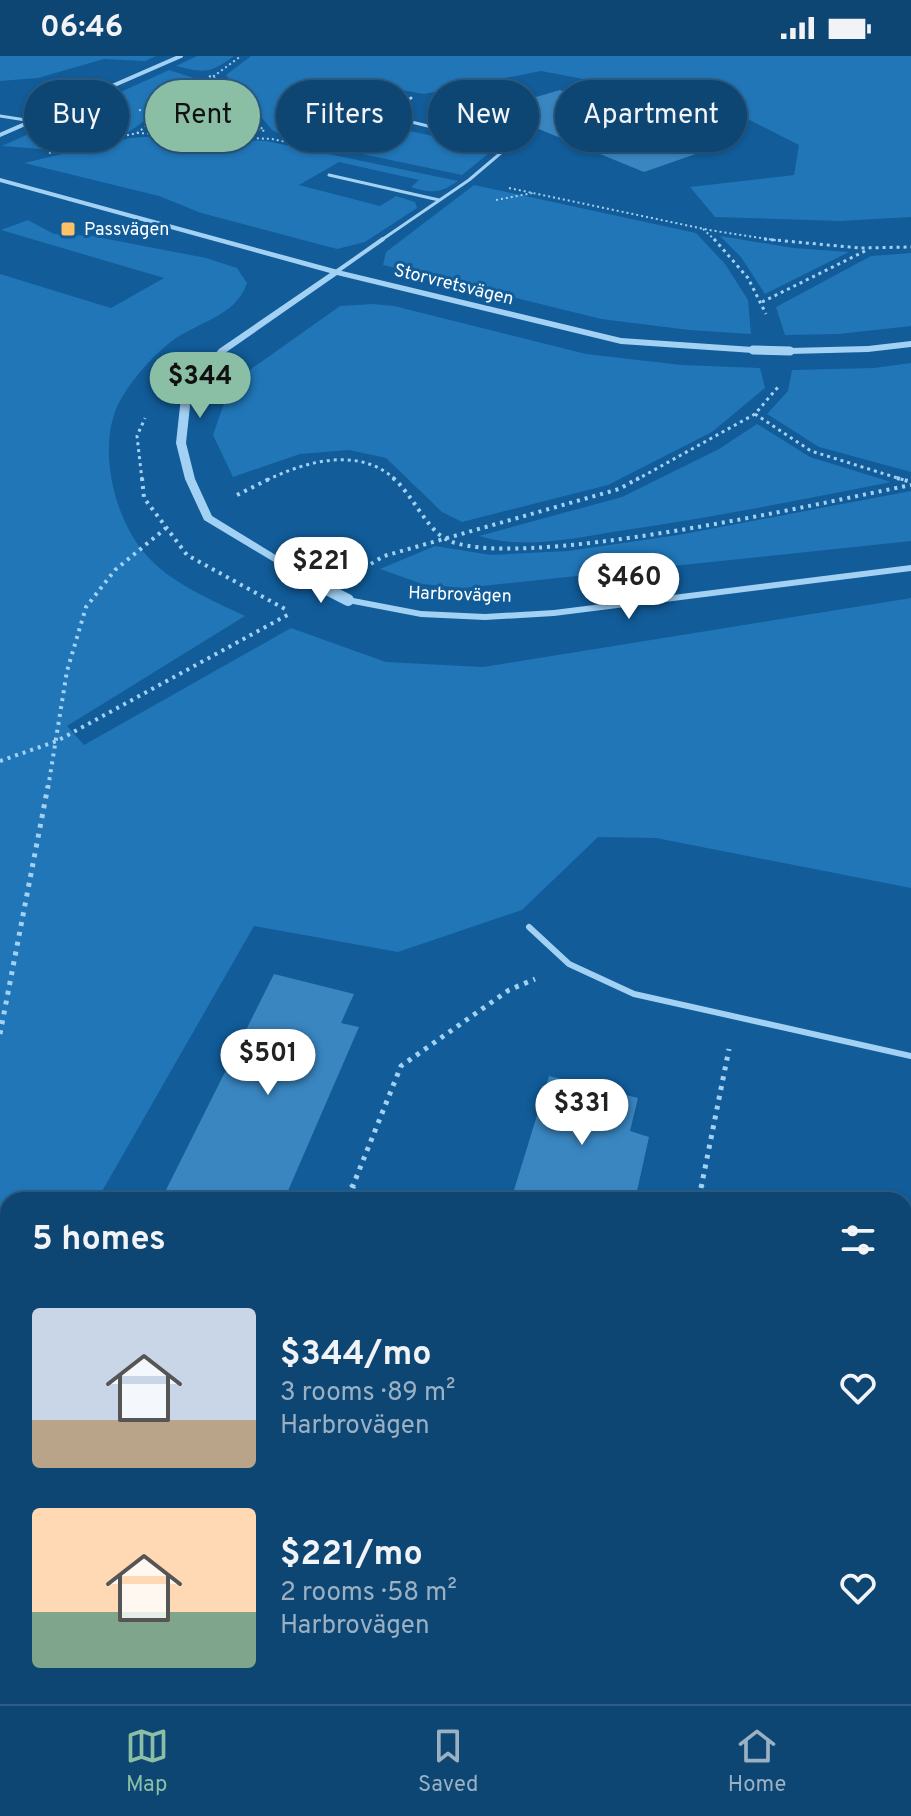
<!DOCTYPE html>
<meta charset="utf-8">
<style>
body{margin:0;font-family:Overpass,sans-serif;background:#164c78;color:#f1f3f6;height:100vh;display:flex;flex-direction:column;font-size:30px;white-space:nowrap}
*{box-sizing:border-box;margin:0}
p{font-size:26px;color:#9ab1c4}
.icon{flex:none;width:44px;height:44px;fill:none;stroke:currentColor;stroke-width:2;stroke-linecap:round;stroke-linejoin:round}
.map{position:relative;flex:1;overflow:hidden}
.drawer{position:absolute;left:0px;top:1136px;width:912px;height:512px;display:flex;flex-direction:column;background:#0d4573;border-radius:24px 24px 0 0;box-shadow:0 2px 6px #0004,0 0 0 2px #2d5d85}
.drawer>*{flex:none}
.guide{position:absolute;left:24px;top:24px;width:864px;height:72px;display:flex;gap:16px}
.price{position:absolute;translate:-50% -68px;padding:0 18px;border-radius:28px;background:#fff;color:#222;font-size:26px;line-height:52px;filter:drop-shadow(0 2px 4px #0008)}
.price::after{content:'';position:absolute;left:50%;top:48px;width:24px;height:18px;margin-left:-12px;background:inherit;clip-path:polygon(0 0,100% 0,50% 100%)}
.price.active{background:#8abfa5;color:#111}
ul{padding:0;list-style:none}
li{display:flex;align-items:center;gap:24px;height:200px;padding:0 32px}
li span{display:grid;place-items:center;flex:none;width:224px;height:160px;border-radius:8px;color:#555}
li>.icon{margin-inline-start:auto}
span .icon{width:96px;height:96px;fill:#fffc;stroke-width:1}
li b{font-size:34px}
h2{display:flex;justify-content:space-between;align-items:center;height:96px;padding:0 32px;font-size:34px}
.pill{padding:0 28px;border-radius:36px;background:#0d4573;box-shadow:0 2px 6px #0004,0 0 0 2px #2d5d85;font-size:28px;line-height:72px}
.pill.active{background:#8abfa5;color:#111}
.status{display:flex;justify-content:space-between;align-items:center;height:56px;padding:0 40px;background:#0d4573;direction:ltr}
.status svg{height:22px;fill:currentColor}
.menu{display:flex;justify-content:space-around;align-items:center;height:112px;border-top:2px solid #2d5d85;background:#0d4573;font-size:22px;color:#9ab1c4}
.menu a{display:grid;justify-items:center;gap:4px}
.menu .active{color:#8abfa5}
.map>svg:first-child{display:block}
</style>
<div class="status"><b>06:46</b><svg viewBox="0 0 49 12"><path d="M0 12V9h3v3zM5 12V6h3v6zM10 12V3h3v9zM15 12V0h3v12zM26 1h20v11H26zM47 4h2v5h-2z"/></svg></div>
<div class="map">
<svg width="911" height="1648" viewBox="0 0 911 1648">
<rect width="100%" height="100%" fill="#115c99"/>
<!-- green -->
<g fill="#2076b7">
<polygon points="0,0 156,0 145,5 104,3 38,22 0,25"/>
<path d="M197,0H234C210,18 205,17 176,10Z"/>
<polygon points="251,0 911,0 911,161 840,165 715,161 690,131 794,119 799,89 720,49 541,15 424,38 385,31 340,60 494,93 462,119 286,82 272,74 226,19"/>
<polygon points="169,14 200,24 129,76 52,94 2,90"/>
<polygon points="212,26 221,28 256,74 250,77 153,74 151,71"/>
<path d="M158,80L266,85L458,125C441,137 431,138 411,131L419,124L339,106L299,129L380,150L396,140L415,146L417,152L365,186L337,193L201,157L159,140L24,107L130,82Z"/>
<polygon points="474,129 696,177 725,208 748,244 751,278 689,274 601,263 383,209 386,196"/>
<path d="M28,164L54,178L92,180L206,202L237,212L247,227C235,263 193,266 167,289C148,305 124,332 115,356C99,400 116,466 147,500C172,528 212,544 245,560L67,670L84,689L291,572L386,606L483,611L911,542V832L656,782L598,781L522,854L398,896L254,870L97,1144H8V1183L0,1182V218L111,252L164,222L1,174Z"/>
<polygon points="720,180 794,192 849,196 765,238 741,201"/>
<polygon points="911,197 911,270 839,278 785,279 776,251 871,200"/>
<polygon points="373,248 394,250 586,298 682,309 760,312 765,332 712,376 608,429 462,466 442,456 386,402 349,394 300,398 233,421 213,379 223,350 244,318 340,250"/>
<polygon points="911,307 911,416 819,391 767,358 788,335 792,314 874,312"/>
<path d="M757,368L810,401L891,426C800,444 710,462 619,475C574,482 524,494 479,480L622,441L719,393Z"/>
<polygon points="911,435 911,485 463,532 422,528 380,513 435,490 491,499 568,495 678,479"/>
<polygon points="0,1381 8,1385 8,1640 481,1640 478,1648 0,1648"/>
</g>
<!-- building -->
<g fill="#3a86c1">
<polygon points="560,34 713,92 644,116 492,54"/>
<polygon points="274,918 354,938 341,967 359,971 284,1144 161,1144"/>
<polygon points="549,1020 638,1042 630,1075 649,1081 635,1144 511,1144"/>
</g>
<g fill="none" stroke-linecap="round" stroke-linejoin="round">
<!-- path-far4 -->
<g stroke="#a3d1f4" stroke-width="2" stroke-dasharray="2 3" stroke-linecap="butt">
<polyline points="209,20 228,28 263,74"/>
<polyline points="139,54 265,75"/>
<polyline points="137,77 272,83 311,91"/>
<polyline points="49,97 137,77 241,0"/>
<polyline points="509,132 709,174 780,185"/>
<polyline points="496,144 533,137"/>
<polyline points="703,173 716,185"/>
</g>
<!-- path-far3 -->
<g stroke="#a3d1f4" stroke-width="3" stroke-dasharray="3 4" stroke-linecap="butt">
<polyline points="714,183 748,222 766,258"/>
<polyline points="764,183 860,192 911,191"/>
<polyline points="762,246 865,195"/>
<polyline points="755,358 811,395 904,424"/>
<polyline points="142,424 137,380 145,362"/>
<path d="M267,424C307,405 359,390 396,424"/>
<polyline points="636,424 755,358 778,331"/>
</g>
<!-- path-far2 -->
<g stroke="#a3d1f4" stroke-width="4" stroke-dasharray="3 5" stroke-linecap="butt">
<polyline points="142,422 144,442 187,499 285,553"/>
<path d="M393,422C412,438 425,470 444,482C505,520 829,445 911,429"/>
<polyline points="897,422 911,426"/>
<polyline points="237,439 271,422"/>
<polyline points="364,512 384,500 619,433 639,422"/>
<polyline points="0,705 57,685 291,557"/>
<polyline points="48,732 67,615 86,551 115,514 166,472"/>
</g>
<!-- path-far1 -->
<g stroke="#a3d1f4" stroke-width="5" stroke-dasharray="4 6" stroke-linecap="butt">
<polyline points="0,978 48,730"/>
<polyline points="352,1132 401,1010 509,934 535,923"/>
<polyline points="701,1132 729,993"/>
</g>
<!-- path -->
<g stroke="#a3d1f4" stroke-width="7" stroke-dasharray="6 8" stroke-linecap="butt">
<polyline points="347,1144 353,1130"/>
<polyline points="699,1144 702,1130"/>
<polyline points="0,1330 8,1333"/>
<polyline points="0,1580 8,1572"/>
<polyline points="183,1640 184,1648"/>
<polyline points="629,1640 633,1648"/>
<polyline points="342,1648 358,1640"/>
</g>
<!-- service-far2 -->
<g stroke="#a3d1f4" stroke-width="3">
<polyline points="0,60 32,65"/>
<polyline points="329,119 439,144"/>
<polyline points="380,185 469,124 509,90 383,59 411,42"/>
</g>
<!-- service-far1 -->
<polyline stroke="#a3d1f4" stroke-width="4" points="336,216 383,183"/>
<!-- service -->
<polyline stroke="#a3d1f4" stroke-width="6" points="529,871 569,908 634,938 911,1000"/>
<!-- minor -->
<polyline stroke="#a3d1f4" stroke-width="4" points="0,79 181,0"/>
<!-- tertiary -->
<g fill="#a3d1f4" fill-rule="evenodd">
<polygon points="0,122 338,214 621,282 753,291 757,294 753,297 621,288 337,219 225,297 191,341 186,387 195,423 212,460 313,522 313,526 309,527 204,464 185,423 176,387 181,341 219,293 330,217 0,126"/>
<polygon points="911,285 911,291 868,296 790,298 786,295 790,292 868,290"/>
<polygon points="911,509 911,515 554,560 485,564 421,561 348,547 342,544 348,541 421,555 485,558 554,554"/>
</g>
<!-- tertiary-bridge-far1 -->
<polyline stroke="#a3d1f4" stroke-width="9" points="753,294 790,295"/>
<!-- tertiary-bridge -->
<polyline stroke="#a3d1f4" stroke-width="12" points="309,524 348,544"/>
</g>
<!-- markers -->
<rect fill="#ffc166" stroke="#115c99" stroke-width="3" x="60" y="165" width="16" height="16" rx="4"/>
<g text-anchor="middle" stroke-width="6" stroke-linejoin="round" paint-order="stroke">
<!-- far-poi labels -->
<g font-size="18" fill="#fff" stroke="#115c99" text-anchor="start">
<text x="84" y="179">Passvägen</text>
</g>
<!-- far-street labels -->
<g font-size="18" fill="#fff" stroke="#115c99">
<text transform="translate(454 228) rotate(14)" y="6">Storvretsvägen</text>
<text transform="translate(460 538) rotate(2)" y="6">Harbrovägen</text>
</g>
</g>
</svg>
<b class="price active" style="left:200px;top:364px">$344</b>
<b class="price" style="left:321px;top:549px">$221</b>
<b class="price" style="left:629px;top:565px">$460</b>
<b class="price" style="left:268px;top:1041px">$501</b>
<b class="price" style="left:582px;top:1091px">$331</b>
<div class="guide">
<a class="pill">Buy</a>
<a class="pill active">Rent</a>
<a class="pill">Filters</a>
<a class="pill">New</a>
<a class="pill">Apartment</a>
</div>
<section class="drawer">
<h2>5 homes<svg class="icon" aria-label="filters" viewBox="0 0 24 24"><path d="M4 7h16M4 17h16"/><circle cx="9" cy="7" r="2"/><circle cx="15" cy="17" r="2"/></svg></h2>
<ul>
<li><span style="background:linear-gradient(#c9d6e8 70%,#b9a48a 0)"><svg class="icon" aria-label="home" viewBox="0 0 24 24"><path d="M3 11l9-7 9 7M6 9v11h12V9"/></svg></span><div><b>$344/mo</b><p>3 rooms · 89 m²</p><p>Harbrovägen</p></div><svg class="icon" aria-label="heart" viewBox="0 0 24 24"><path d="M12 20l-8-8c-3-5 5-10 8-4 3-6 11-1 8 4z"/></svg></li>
<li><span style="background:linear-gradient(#ffd9b3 65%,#7fa58c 0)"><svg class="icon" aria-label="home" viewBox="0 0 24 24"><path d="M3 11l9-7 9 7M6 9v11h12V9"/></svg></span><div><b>$221/mo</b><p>2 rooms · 58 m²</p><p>Harbrovägen</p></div><svg class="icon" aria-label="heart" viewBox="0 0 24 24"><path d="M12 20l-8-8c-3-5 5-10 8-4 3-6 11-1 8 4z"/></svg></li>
</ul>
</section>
</div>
<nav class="menu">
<a class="active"><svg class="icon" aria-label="map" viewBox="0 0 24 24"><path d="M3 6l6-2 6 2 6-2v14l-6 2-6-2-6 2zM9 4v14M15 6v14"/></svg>Map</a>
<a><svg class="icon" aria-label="saved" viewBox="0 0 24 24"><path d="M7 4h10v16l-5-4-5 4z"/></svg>Saved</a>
<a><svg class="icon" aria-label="home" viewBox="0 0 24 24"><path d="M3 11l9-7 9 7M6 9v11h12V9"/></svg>Home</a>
</nav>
